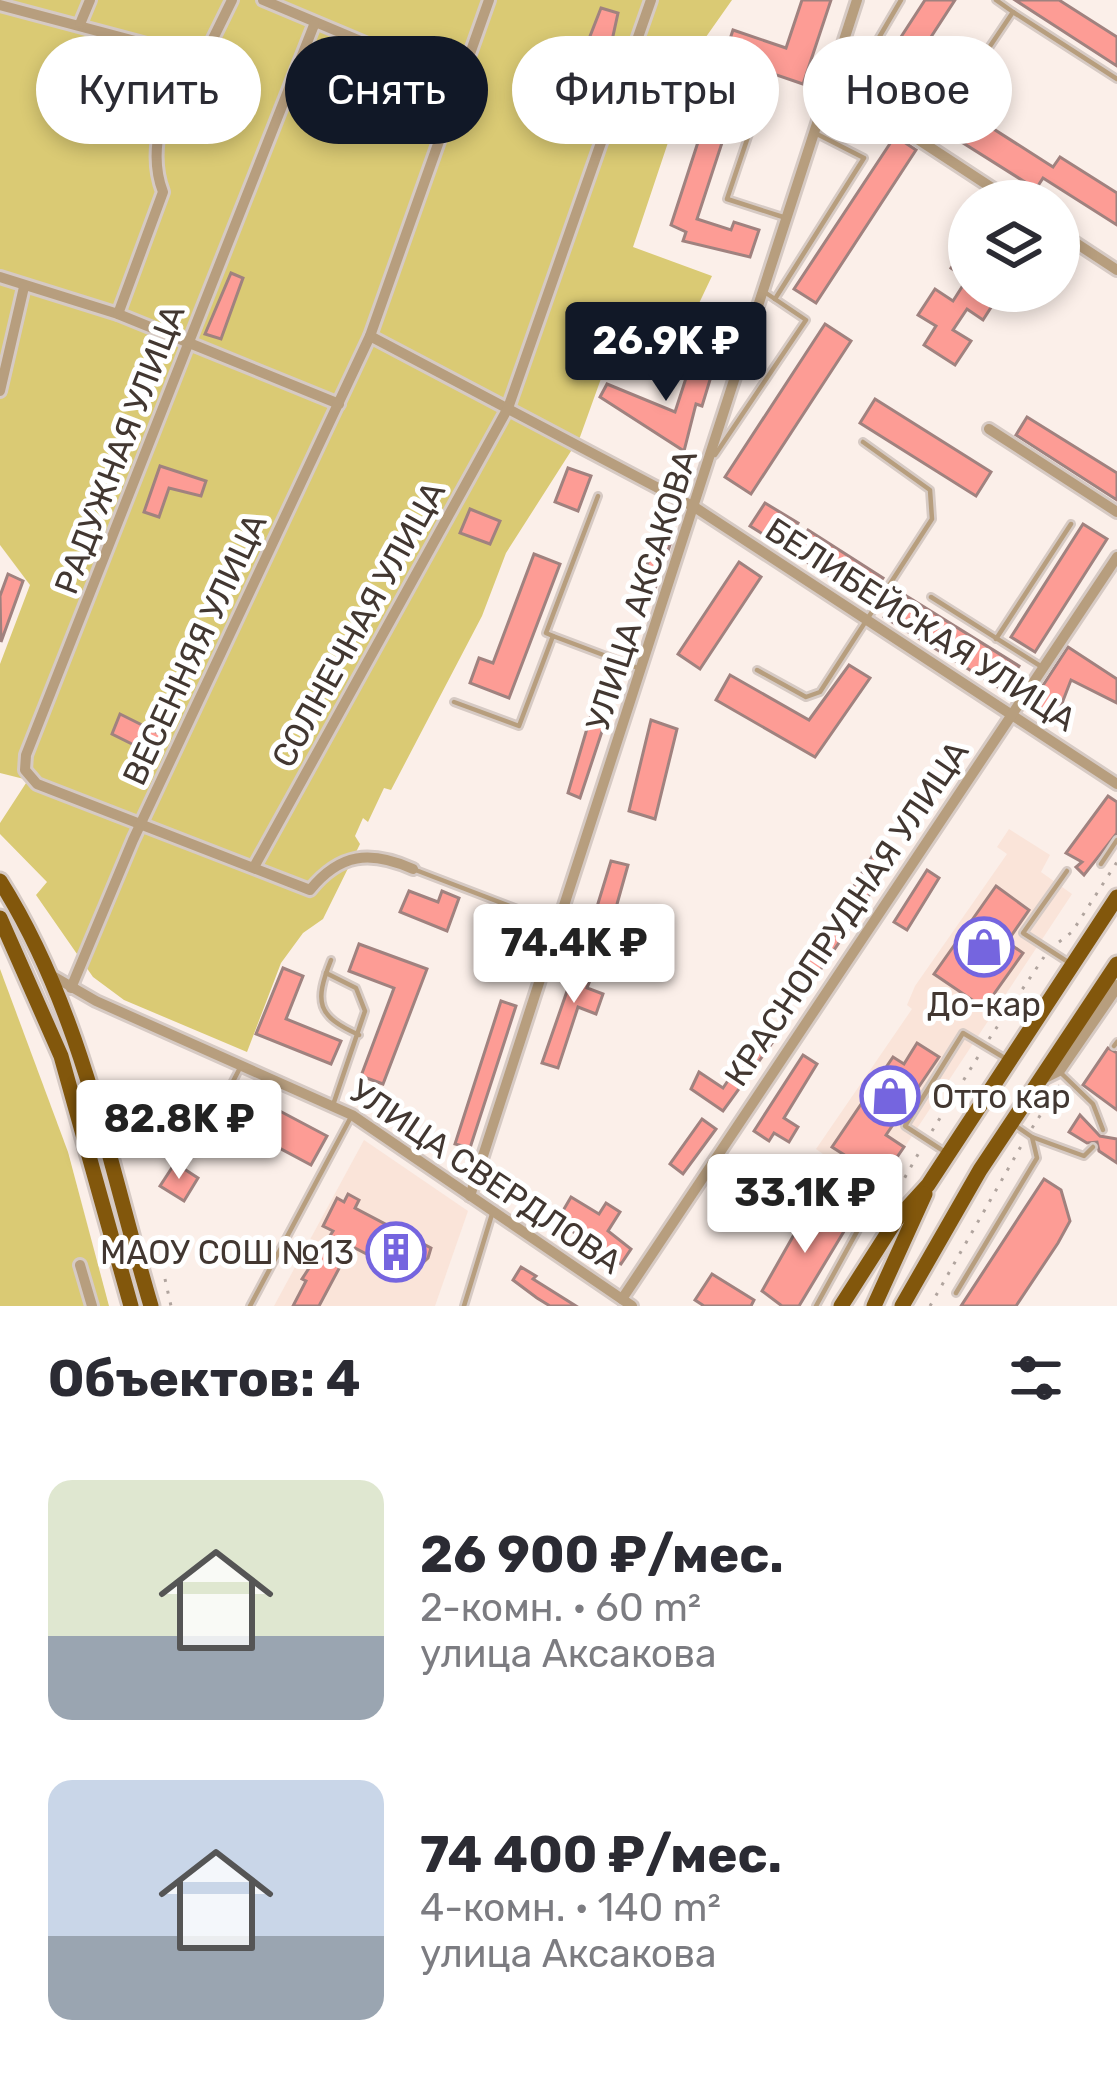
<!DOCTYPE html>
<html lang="ru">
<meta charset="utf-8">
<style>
body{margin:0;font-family:Rubik,sans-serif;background:#f2f2f3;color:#2b2b33;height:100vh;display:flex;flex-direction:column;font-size:45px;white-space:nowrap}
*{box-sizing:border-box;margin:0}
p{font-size:39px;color:#7c7c81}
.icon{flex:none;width:66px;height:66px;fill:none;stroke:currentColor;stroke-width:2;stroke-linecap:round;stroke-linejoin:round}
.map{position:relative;height:1306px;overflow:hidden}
.drawer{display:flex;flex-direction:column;background:#fff;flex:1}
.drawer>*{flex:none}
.hud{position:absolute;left:36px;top:36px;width:1047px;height:108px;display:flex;gap:24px}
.buttons{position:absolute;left:948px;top:180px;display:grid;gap:24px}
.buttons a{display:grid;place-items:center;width:132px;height:132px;border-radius:50%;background:#fff;box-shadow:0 6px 18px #0003;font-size:60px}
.price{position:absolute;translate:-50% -102px;padding:0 27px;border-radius:12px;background:#fff;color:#222;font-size:39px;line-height:78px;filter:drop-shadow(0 3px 6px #0008)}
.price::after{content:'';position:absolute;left:50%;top:72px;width:36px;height:27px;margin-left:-18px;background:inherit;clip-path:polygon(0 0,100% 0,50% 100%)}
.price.on{background:#111827;color:#fff}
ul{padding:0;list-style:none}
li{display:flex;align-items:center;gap:36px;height:300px;padding:0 48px}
li span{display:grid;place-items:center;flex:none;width:336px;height:240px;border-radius:24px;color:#555}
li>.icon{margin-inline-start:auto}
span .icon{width:144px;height:144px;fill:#fffc;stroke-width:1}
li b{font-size:51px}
h2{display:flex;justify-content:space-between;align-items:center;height:144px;padding:0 48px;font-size:51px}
.tag{padding:0 42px;border-radius:54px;background:#fff;box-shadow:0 6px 18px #0003;font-size:42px;line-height:108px}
.tag.on{background:#111827;color:#fff}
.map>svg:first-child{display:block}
</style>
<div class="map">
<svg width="1117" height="1306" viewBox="0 0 1117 1306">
<rect width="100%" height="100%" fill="#fbefe9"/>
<!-- built -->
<g fill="#fae4d9">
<polygon points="1009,829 1050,855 1041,872 1072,894 875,1192 816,1149 912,1009 907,1005 915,986 1007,854 997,847"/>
<polygon points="364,1140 468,1211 435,1306 274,1306"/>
</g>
<!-- green -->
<g fill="#daca74">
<polygon points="0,0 732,0 701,44 633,247 712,276 692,318 670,308 657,348 629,338 616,377 603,373 580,437 506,553 482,616 391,790 384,788 368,822 363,818 355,836 360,844 323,919 303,933 281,963 247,1052 124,1000 93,977 36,895 47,882 0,834 0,823 28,780 0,773 0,664 30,585 0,545"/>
<polygon points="0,969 68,1152 109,1306 0,1306"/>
</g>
<!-- building -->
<g fill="#fd9c95" stroke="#a0827f" stroke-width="3">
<polygon points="802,0 831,0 803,84 724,57 733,30 786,48"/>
<polygon points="925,0 955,0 894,94 873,80"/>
<polygon points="1015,0 1059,0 1117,37 1117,66"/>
<polygon points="601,8 618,13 611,45 606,57 599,54 594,71 578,67"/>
<polygon points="714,93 736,100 697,219 731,230 734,222 759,230 750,257 683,241 686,232 671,225"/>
<polygon points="967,112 1053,167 1060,157 1117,193 1117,225 1043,178 1036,189 952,136"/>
<polygon points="895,136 916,150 816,303 794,289"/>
<polygon points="969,241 969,291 986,291 997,298 983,320 967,309 953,330 971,341 955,365 924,345 936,326 918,315 935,289 953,301 967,279 951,268"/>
<polygon points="231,273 243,278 221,339 205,334"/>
<polygon points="825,324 851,341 751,494 725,477"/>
<polygon points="668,356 713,370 702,406 696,404 684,451 600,397 607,384 675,412 687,375 664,368"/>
<polygon points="875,399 991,472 976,496 860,423"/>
<polygon points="1027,417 1117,473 1117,500 1016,435"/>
<polygon points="160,466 206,481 201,496 169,488 159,517 144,512"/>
<polygon points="568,468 591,476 578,511 555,502"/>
<polygon points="765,503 798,523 782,546 750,526"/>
<polygon points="470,509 500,521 490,544 460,533"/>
<polygon points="1083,524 1107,539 1035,652 1011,637"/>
<polygon points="808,530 883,578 868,601 794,554"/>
<polygon points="655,540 670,545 652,598 638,594"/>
<polygon points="534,554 560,564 509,698 470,683 479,658 493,663"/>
<polygon points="739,562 761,577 700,669 678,654"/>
<polygon points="8,574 23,581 1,642 0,596"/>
<polygon points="900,592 1019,666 1004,691 884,617"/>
<polygon points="1068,647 1117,679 1117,703 1071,680 1054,724 1029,707"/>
<polygon points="849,665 870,678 815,757 716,700 730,675 809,720"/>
<polygon points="601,681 617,686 580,798 568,793"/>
<polygon points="120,714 162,735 154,755 112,734"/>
<polygon points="651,720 677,729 655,819 629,811"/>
<polygon points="1108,796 1117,802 1117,833 1084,875 1076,867 1082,862 1066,853"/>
<polygon points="882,840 897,849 862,907 847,897"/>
<polygon points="611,861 628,865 610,929 592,923"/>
<polygon points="927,870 939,878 907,930 894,922"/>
<polygon points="996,886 1029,910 1007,942 1023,953 984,1008 934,974"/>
<polygon points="409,891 438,902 442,891 459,898 447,931 400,912"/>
<polygon points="835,918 849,928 812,982 798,973"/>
<polygon points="359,944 427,969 383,1084 361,1076 394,988 349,971"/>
<polygon points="582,948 600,955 587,988 603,994 596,1014 578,1007 558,1068 542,1063"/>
<polygon points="283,968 303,976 286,1019 341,1041 331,1064 256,1034"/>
<polygon points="501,1001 516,1006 470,1148 455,1144"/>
<polygon points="762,1030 775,1039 723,1111 691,1089 699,1072 723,1088"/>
<polygon points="917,1043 939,1057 886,1135 904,1147 882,1179 832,1147 893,1057 904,1064"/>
<polygon points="1108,1048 1117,1053 1117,1110 1083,1085"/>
<polygon points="803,1055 817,1064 784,1118 798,1127 789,1142 774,1133 769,1141 754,1131"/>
<polygon points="242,1091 327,1136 311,1165 227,1120"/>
<polygon points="1080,1115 1100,1136 1117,1139 1117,1163 1099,1151 1097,1142 1087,1143 1069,1132"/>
<polygon points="702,1119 716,1129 683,1174 670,1164"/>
<polygon points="175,1163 198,1178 184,1201 160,1186"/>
<polygon points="1044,1179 1061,1190 1070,1221 1058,1243 1016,1306 961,1306"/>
<polygon points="348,1194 359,1200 355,1208 431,1248 428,1258 409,1276 351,1246 319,1306 293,1306 306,1281 302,1279 333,1231 323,1226 337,1198 344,1202"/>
<polygon points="571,1197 599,1214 606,1203 620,1212 608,1231 631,1249 621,1264 557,1221"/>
<polygon points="813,1201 849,1223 799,1306 782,1306 762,1291"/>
<polygon points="521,1267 536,1276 533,1279 576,1306 550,1306 537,1298 513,1280"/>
<polygon points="712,1274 754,1300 751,1306 704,1306 695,1300"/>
</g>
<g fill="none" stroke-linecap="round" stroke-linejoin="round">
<defs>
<g id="service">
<polyline points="1013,12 1117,79"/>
<polyline points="847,92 901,0"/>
<polyline points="754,119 727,199 783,217"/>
<polyline points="925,143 1013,12 996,0"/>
<polyline points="775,299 864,158 815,133"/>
<polyline points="715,455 806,320 766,293"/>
<polyline points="931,597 1042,667"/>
<polyline points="553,636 546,633 598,496"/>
<polyline points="996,639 1071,524"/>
<polyline points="757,670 806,697 820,692 932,519 930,490 863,442"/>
<polyline points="454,702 519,726 553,636 638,668"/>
<polyline points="1101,864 1117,840"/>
<polyline points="413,869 554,923"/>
<polyline points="1067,871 1023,933 1068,962"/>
<path d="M331,960C314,1003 317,1016 359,1035"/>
<polyline points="326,973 356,988 365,1011 333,1105"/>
<polyline points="1114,1046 1117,1042"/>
<polyline points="1062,1074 1093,1104 1103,1130"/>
<polyline points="215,1116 241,1066"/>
<polyline points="1032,1137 1084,1156 1093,1147"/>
<polyline points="945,1152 905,1126 963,1033 1008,1060"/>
<polyline points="956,1293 1037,1158 1032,1137 1016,1126"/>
<polyline points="250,1306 352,1115"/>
<polyline points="464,1306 493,1211"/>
<polyline points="816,1306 865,1217 890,1219"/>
</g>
<g id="minor">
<polyline points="263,0 458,82"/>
<polyline points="0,5 154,46 183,62"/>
<polyline points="80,24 90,0"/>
<path d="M314,25L26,755L25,770L37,784L310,890C340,853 370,850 413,869"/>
<polyline points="183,62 203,59 232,0"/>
<polyline points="832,83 1012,201"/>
<polyline points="1059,232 1117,270"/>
<polyline points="0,277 118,314 339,404"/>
<path d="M118,314L163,192C146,149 166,102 183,62"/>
<polyline points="370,336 696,508 1117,784"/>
<polyline points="0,391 24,287"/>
<polyline points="989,429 1117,512"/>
<polyline points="254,867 508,408 651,0"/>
<polyline points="51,975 96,1001 352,1115 632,1306"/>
<polyline points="71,988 133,840 370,336 489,0"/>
<polyline points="470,1196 857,0"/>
<polyline points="80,1265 92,1306"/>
<polyline points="622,1299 1117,557"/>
</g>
<polyline id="tertiary" points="1041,1079 1059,1070 1117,986"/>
<g id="primary">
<path d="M0,881C82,1011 108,1161 151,1306"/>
<polyline points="0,918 61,1056 131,1306"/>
<polyline points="841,1306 896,1220 928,1185 1117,897"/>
<polyline points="874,1306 925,1194"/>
<polyline points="902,1306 980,1170 1117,964"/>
</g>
</defs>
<!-- service casing -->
<use href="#service" stroke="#d6cac4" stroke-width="10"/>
<!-- minor casing -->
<use href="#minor" stroke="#d6cac4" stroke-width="16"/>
<!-- tertiary casing -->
<use href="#tertiary" stroke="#d6cac4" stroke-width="18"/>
<!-- primary casing -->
<use href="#primary" stroke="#d6cac4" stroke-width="21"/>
<!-- path -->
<g stroke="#b0a49e" stroke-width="3" stroke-dasharray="3 9" stroke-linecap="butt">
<polyline points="1059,942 1072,932 1117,862"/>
<polyline points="989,1039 1044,957"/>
<polyline points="1032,1128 1060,1085"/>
<polyline points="932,1131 981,1052"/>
<polyline points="887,1209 921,1149"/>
<polyline points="165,1279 171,1306"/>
<polyline points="930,1306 1024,1141"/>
</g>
<!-- service -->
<use href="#service" stroke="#b79e7e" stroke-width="4.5"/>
<!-- minor -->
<use href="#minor" stroke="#b79e7e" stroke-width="10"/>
<!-- tertiary -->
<use href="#tertiary" stroke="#b79e7e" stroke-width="12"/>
<!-- primary -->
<use href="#primary" stroke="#82570c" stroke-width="15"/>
</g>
<!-- icons -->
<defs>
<symbol id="shop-ring" viewBox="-11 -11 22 22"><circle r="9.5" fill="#fff" stroke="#7565df" stroke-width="1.5"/><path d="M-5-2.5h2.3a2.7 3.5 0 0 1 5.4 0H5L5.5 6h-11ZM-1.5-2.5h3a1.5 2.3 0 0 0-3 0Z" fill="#7565df"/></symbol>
<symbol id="building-ring" viewBox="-11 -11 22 22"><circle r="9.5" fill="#fff" stroke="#7565df" stroke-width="1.5"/><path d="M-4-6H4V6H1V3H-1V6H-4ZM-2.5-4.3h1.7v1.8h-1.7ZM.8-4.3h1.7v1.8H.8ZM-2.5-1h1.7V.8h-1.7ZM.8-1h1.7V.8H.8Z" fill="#7565df"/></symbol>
</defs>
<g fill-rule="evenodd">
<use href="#shop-ring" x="951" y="914" width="66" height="66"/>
<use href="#shop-ring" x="857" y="1063" width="66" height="66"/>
<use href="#building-ring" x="363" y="1219" width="66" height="66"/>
</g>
<g text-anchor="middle" stroke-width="10" stroke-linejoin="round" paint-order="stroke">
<!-- street labels -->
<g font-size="33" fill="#423731" stroke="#fff">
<text transform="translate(119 449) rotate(-69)" y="12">РАДУЖНАЯ УЛИЦА</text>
<text transform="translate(641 590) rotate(-72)" y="12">УЛИЦА АКСАКОВА</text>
<text transform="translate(358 624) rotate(-61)" y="12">СОЛНЕЧНАЯ УЛИЦА</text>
<text transform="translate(921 624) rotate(33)" y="12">БЕЛИБЕЙСКАЯ УЛИЦА</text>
<text transform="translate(194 649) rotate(-65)" y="12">ВЕСЕННЯЯ УЛИЦА</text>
<text transform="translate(846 913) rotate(-56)" y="12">КРАСНОПРУДНАЯ УЛИЦА</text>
<text transform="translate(486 1176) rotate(34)" y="12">УЛИЦА СВЕРДЛОВА</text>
</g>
<!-- poi labels -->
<g font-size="33" fill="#423731" stroke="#fff">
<text x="984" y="1016">До-кар</text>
<text x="932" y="1108" text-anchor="start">Отто кар</text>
<text x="354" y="1264" text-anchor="end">МАОУ СОШ №13</text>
</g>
</g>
</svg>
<div class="buttons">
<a><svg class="icon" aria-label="layers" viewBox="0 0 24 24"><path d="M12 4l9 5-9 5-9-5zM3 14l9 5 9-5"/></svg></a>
</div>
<b class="price on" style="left:666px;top:404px">26.9K ₽</b>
<b class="price" style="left:574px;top:1006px">74.4K ₽</b>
<b class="price" style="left:179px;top:1182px">82.8K ₽</b>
<b class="price" style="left:805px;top:1256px">33.1K ₽</b>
<div class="hud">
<a class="tag">Купить</a>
<a class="tag on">Снять</a>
<a class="tag">Фильтры</a>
<a class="tag">Новое</a>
</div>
</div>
<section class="drawer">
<h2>Объектов: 4<svg class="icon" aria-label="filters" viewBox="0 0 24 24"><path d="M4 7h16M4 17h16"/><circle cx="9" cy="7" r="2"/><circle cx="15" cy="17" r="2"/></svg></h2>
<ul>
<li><span style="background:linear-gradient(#dfe7d0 65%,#9aa5b1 0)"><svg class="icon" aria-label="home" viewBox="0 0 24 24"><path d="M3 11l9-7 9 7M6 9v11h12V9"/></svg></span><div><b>26 900 ₽/мес.</b><p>2-комн. · 60 m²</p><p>улица Аксакова</p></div></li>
<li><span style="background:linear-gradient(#c9d6e8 65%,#9aa5b1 0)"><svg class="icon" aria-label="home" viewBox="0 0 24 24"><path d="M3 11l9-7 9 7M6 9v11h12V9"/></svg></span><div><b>74 400 ₽/мес.</b><p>4-комн. · 140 m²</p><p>улица Аксакова</p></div></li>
</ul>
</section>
